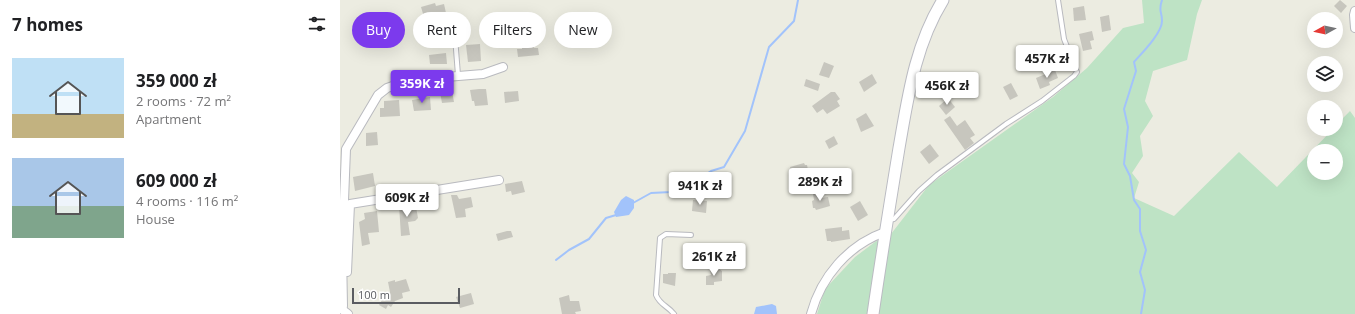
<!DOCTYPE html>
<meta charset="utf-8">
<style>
body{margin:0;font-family:"Open Sans",sans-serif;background:#f2f2f2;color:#202124;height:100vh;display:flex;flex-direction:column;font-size:15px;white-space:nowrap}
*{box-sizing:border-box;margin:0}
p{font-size:13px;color:#757577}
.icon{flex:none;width:22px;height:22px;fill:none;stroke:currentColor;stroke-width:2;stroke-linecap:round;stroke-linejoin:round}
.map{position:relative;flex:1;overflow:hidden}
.side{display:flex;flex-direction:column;background:#fff;width:340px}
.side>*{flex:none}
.banner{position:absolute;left:12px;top:12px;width:380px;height:36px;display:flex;gap:8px}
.needle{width:26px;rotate:262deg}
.controls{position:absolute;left:967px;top:12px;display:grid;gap:8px}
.controls a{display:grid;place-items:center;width:36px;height:36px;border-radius:50%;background:#fff;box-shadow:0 4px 16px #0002;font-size:20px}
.scale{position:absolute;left:12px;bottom:10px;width:108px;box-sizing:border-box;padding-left:4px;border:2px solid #5a5c61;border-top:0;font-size:11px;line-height:14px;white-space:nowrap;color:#5a5c61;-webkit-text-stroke:3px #fff;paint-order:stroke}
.price{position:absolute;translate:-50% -34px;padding:0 9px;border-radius:4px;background:#fff;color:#222;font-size:13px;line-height:26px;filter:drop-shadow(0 1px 2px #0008)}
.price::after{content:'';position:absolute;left:50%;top:24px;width:12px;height:9px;margin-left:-6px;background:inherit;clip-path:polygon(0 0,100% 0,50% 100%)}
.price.on{background:#7c3aed;color:#fff}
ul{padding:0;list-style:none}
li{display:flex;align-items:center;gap:12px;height:100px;padding:0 12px}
li span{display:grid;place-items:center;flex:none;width:112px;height:80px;border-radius:0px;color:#555}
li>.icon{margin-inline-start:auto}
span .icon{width:48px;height:48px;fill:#fffc;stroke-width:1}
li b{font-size:17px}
h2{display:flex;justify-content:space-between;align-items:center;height:48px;padding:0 12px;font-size:17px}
.chip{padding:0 14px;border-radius:18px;background:#fff;box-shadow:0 4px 16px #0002;font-size:14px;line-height:36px}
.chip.on{background:#7c3aed;color:#fff}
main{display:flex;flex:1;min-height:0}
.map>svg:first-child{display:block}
</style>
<main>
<section class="side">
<h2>7 homes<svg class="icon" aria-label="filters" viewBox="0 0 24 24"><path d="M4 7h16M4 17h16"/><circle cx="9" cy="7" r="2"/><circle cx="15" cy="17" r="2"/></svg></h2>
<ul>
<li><span style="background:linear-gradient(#bfe0f5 70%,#c2b280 0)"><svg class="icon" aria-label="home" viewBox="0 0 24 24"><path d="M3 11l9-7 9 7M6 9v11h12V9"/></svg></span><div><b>359 000 zł</b><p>2 rooms · 72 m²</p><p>Apartment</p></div></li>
<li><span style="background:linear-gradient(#a9c7e8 60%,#7fa58c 0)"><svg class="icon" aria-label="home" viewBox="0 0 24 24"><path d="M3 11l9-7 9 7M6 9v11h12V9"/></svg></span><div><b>609 000 zł</b><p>4 rooms · 116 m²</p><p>House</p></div></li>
</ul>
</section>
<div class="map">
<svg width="1015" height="314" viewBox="0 0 1015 314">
<rect width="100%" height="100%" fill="#ecece1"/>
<!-- green -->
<path fill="#bee3c5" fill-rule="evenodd" d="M802,0H862L857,14L847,60L813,71L805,101L813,116L800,136L803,156L792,173L799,182L794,198L834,216L899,152L937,187L993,129H996V125L1010,111L1015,118V314H477L485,289L515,257L535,242L551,234L589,185L713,97L747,68L783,28L804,23ZM974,151H996V173H974Z"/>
<!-- water -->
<g fill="#a2c3fb">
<polygon points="286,196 294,200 294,208 289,215 276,217 274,212 281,200"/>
<polygon points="432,304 436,306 437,314 414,314 416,307"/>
</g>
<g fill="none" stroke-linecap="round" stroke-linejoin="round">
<!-- stream -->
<g stroke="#a2c3fb" stroke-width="2">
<polyline points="293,203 311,193 331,192 343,184 355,182 371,171 384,167 405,131 429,47 454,21 458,0"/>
<polyline points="216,260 229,250 249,239 266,218 276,215"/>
<path d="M801,314L805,290L800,272L806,250L800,231V209L794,200L790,176L784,164L788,127L784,109L796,71L794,62C802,53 822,33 822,21C822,11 818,12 822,0"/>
</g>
</g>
<!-- building -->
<g fill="#c7c6be">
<polygon points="1000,0 1007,6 1001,13 994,6"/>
<polygon points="95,3 96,6 104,4 106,13 84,17 81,7"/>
<polygon points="744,6 746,20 734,21 733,8"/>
<polygon points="769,15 771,30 762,32 760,17"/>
<polygon points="752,31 754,40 750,41 752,49 743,51 739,34"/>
<polygon points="193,36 194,48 198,48 199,55 178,57 177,49 182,49 182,37"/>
<polygon points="140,44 141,61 128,62 126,45"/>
<polygon points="693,50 698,61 687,65 682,54"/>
<polygon points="106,53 107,64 90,64 89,55"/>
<polygon points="484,62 494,66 489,78 479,75"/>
<polygon points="715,70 718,78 709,82 710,85 700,89 696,78"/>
<polygon points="532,74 537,83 524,92 519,82"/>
<polygon points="466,79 480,84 478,91 464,86"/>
<polygon points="671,83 678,96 670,100 663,87"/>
<polygon points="139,89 146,89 148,105 135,106 134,101 132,101 130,90"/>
<polygon points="112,91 114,102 102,103 100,92"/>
<polygon points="178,91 179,101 165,103 164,92"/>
<polygon points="491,92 495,92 500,99 497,101 500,106 487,114 483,109 477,113 472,106"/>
<polygon points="90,97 91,110 74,111 72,100"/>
<polygon points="608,98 615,107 606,115 599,106"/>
<polygon points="59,100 60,116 40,117 40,108 44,108 44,101"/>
<polygon points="526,113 534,126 521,132 516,119"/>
<polygon points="610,116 617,126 625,120 635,135 630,138 634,143 625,150 604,120"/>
<polygon points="37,132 38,145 26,146 26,133"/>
<polygon points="494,136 498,144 489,149 485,141"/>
<polygon points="590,144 599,156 589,164 580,152"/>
<polygon points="464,163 465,165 467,165 469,175 464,176 465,179 454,182 450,167"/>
<polygon points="33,173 35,186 15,191 13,177"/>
<polygon points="182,181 185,192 172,195 171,191 166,192 165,184"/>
<polygon points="480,193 481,198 488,197 490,206 476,210 475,208 473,208 472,201 474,200 473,194"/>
<polygon points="111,195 117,195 119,199 131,197 133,207 125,209 126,217 116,218"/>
<polygon points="353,200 367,201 366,213 352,211"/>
<polygon points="520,201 528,215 518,221 510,207"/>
<polygon points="71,203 71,207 76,207 78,218 75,221 68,222 70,235 61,236 59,205"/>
<polygon points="37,211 39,232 28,233 30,244 22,246 19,222 25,219 24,213"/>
<polygon points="502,227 502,231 509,230 510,239 491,242 491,241 487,241 485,229"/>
<polygon points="167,231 171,231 173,237 158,241 156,234"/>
<polygon points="379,269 382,271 382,281 374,282 374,285 366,285 366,276 371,275 370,270"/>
<polygon points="328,273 336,273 335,286 323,283 323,274 328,274"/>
<polygon points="66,279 70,291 62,293 63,298 55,301 51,307 48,305 46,309 39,305 42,300 45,301 50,292 48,282 55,280 55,282"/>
<polygon points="131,293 134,304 120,308 116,297"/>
<polygon points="229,295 230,301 239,301 241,311 235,312 236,314 222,314 219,298"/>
</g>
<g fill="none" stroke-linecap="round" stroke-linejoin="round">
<defs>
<g id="lane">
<polyline points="114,24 118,75"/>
<polyline points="549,220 554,219 579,191 597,175 666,124 702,101 734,76 737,72 724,39 718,0"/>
<path d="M334,314C328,306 320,305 316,295L320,238L326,234L351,235"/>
</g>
<g id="street">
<polyline points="1015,11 1014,15 1015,28"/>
<polyline points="7,272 10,204 159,180"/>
<polyline points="3,306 2,252 6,149 38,95 47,88 69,80 143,74 163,67"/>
<polyline points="0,308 8,314"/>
<path d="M471,314C481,277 508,245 545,232"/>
</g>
<path id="secondary" d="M533,314C541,259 550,203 559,148C568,97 575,45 603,0"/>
</defs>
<!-- lane casing -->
<use href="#lane" stroke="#b9babf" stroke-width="6"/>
<!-- street casing -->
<use href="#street" stroke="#b9babf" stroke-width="10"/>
<!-- secondary casing -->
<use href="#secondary" stroke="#babbc2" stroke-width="13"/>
<!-- lane -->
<use href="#lane" stroke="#fff" stroke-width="4"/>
<!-- street -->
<use href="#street" stroke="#fff" stroke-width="8"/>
<!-- secondary -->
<use href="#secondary" stroke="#fff" stroke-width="11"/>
</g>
</svg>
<div class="controls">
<a><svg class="needle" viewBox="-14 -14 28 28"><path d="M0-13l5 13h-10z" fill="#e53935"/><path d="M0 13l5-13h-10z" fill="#757577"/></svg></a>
<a><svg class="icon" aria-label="layers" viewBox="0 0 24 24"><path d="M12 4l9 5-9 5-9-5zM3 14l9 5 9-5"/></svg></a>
<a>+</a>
<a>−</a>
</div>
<div class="scale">100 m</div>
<b class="price" style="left:707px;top:79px">457K zł</b>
<b class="price on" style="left:82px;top:104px">359K zł</b>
<b class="price" style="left:607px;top:106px">456K zł</b>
<b class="price" style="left:480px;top:202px">289K zł</b>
<b class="price" style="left:360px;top:206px">941K zł</b>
<b class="price" style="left:67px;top:218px">609K zł</b>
<b class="price" style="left:374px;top:277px">261K zł</b>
<div class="banner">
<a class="chip on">Buy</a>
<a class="chip">Rent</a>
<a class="chip">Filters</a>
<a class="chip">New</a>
</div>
</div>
</main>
